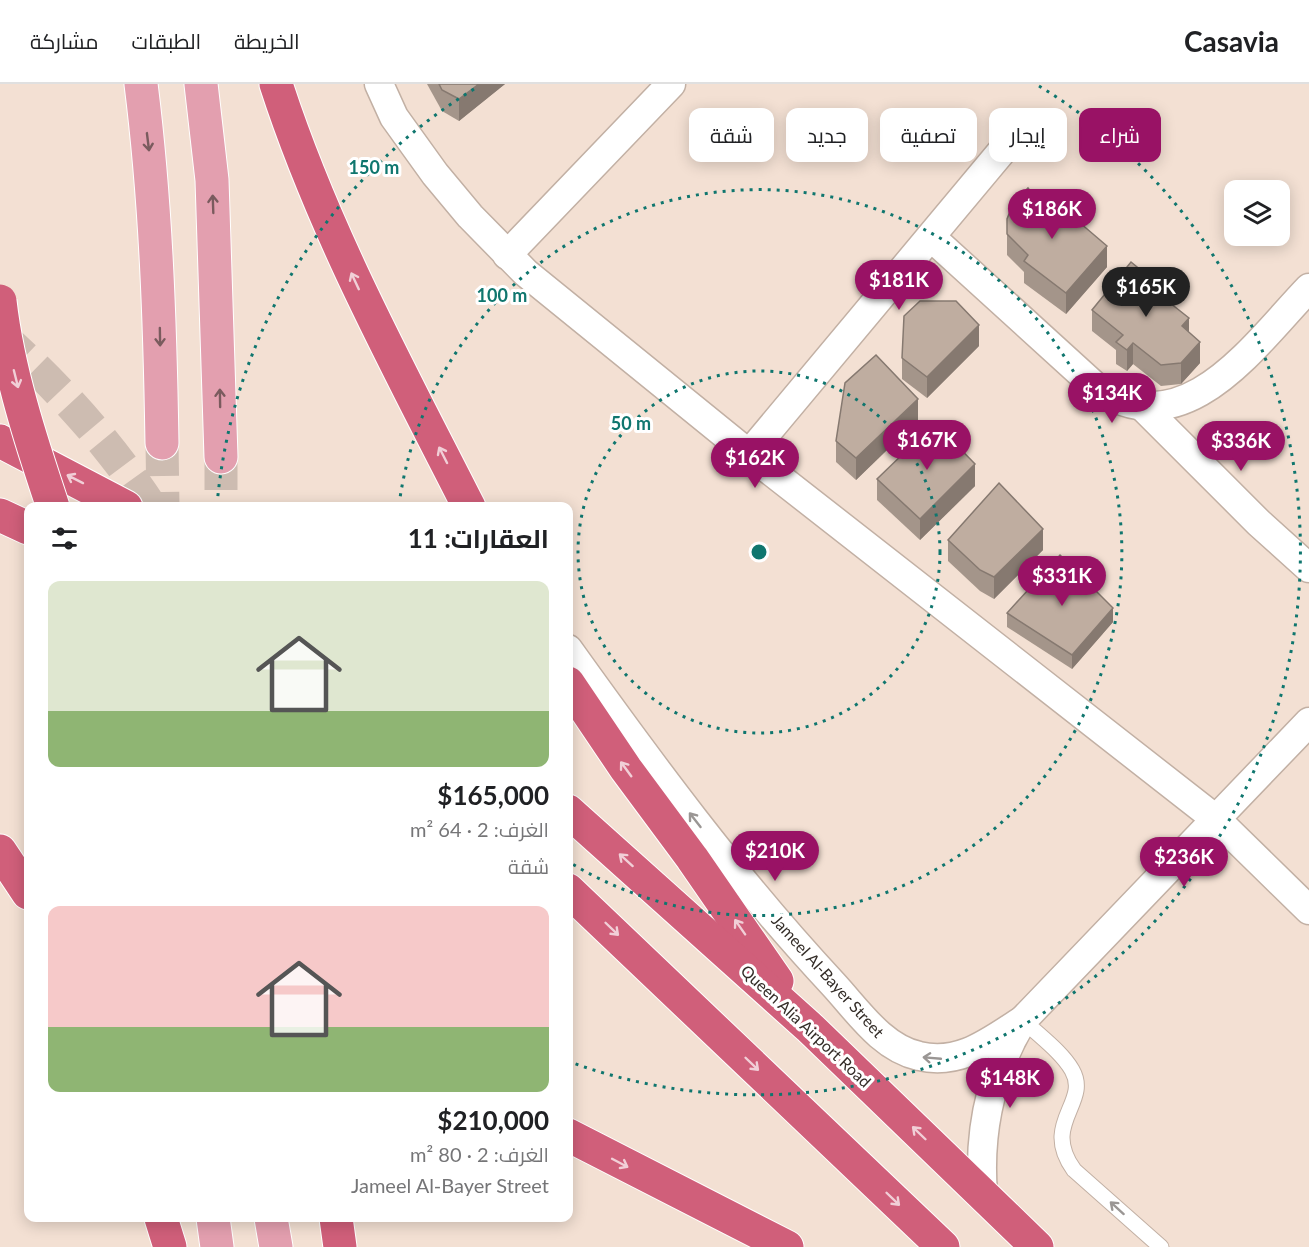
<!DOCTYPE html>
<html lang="ar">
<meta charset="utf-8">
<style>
body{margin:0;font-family:Lato,Cairo,sans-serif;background:#f2f2f2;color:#202124;direction:rtl;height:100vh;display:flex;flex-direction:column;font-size:22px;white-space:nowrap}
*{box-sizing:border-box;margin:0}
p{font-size:20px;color:#757577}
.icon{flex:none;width:33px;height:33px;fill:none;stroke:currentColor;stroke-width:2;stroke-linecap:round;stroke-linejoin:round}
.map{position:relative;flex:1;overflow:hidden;direction:ltr}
.panel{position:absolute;left:24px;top:418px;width:549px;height:720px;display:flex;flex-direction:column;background:#fff;border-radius:12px;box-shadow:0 3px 15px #0003;direction:rtl}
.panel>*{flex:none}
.guide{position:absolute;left:591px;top:24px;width:570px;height:54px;direction:rtl;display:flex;gap:12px}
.controls{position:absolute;left:1224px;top:96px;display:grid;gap:12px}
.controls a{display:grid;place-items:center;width:66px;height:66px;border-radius:12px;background:#fff;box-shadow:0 3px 15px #0003;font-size:30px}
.price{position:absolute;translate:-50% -51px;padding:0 14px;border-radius:21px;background:#991265;color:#fff;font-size:20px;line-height:39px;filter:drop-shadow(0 2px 3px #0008)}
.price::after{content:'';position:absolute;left:50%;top:36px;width:18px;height:14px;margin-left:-9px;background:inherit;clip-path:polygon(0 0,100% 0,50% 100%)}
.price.on{background:#222;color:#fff}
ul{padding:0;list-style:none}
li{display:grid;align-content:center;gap:12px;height:318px;padding:0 24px}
li span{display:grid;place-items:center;height:186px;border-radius:12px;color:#555}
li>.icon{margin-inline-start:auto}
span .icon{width:108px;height:108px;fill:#fffc;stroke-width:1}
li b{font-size:26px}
h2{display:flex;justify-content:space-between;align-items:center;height:72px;padding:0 24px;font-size:26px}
.tag{padding:0 21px;border-radius:12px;background:#fff;box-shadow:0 3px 15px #0003;font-size:21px;line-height:54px}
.tag.on{background:#991265;color:#fff}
header{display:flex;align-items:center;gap:36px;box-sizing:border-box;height:84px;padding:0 30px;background:#fff;border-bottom:2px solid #e0e0e0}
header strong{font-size:28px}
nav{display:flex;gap:33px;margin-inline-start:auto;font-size:21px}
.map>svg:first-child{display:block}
</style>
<header>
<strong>Casavia</strong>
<nav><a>الخريطة</a><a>الطبقات</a><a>مشاركة</a></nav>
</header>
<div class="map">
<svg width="1309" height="1163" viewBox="0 0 1309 1163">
<rect width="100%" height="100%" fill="#f3e0d3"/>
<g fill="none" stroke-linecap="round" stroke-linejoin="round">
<!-- primary-tunnel -->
<g stroke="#cdbcb1" stroke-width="33" stroke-dasharray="33 16" stroke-linecap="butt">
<polyline points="162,359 163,423"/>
<polyline points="221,373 221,423"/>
</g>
<!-- motorway-tunnel -->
<path stroke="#cdbcb1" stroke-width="33" stroke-dasharray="33 16" stroke-linecap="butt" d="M0,251C58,302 109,359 151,423"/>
<defs>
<path id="service" d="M1023,936C1038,951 1061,967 1072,986C1091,1019 1040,1039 1074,1086L1161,1163"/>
<g id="minor">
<polyline points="379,0 394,33 435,90 470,132 526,189 749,370 1217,736 1309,826"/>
<path d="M931,153L1097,304C1185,364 1254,261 1309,204"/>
<polyline points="507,171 671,0"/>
<polyline points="1143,323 1259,439 1309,484"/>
<polyline points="749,370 1012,55"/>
<path d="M568,565C651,681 736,796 833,900C858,927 882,964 919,972C960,982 990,957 1023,936"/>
<path d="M983,1110C978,1047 990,990 1023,936L1309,638"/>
</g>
<g id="primary">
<path d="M141,0C156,119 160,238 162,359"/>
<polyline points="201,0 212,96 221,373"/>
<polyline points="213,1134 217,1163"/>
<polyline points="271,1134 276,1163"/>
</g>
<g id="motorway">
<path d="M276,0C324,148 399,285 469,423"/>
<polyline points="0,357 126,423"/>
<polyline points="0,431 28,444"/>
<polyline points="568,599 626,685 692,774 777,897"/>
<polyline points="568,727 809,943 1037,1163"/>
<polyline points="0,767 28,809"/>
<polyline points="568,806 943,1163"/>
<polyline points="568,1051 787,1163"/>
<polyline points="161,1134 170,1163"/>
<polyline points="336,1134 340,1163"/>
</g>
</defs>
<!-- service casing -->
<use href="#service" stroke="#c2b0a4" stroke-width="17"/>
<!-- minor casing -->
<use href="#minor" stroke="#c2b0a4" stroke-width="31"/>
<!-- primary casing -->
<use href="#primary" stroke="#fff" stroke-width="35"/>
<!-- motorway casing -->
<use href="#motorway" stroke="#fff" stroke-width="35"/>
<!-- service -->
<use href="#service" stroke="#fff" stroke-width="15"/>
<!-- minor -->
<use href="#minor" stroke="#fff" stroke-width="28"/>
<!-- primary -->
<use href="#primary" stroke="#e39faf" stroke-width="33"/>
<!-- motorway -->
<use href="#motorway" stroke="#d05f7a" stroke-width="33"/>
<defs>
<path id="motorway-bridge" d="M0,217C8,287 31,357 53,423"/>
</defs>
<!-- motorway-bridge casing -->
<use href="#motorway-bridge" stroke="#fff" stroke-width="35" stroke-linecap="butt"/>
<!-- motorway-bridge -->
<use href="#motorway-bridge" stroke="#d05f7a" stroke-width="33"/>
</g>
<!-- wall -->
<g fill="#a4958a">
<polygon points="427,0 505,0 459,37 442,27"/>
<polygon points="1038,117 1107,183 1066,230 1024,199 1024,188 1007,171 1007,135"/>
<polygon points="1155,207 1189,248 1200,279 1181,300 1161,302 1133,280 1127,287 1116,280 1116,266 1092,247 1092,226"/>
<polygon points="979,262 927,314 902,295 902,274"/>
<polygon points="918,336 856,396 836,378 836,357"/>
<polygon points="877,395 975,402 920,456 877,416"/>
<polygon points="948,456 1043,466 994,515 980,507 948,477"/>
<polygon points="1007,529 1113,538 1072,585 1007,543"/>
</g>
<!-- shaded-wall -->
<g fill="#867970">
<polygon points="479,0 505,0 459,37 459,15"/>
<polygon points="1107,162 1107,183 1066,230 1066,209"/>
<polygon points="1189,234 1189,255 1182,242"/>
<polygon points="979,241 979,262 927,314 927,293"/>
<polygon points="1200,258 1200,279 1181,300 1181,279"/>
<polygon points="1133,259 1133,280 1127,287 1127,266"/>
<polygon points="918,315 918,336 856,396 856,374"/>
<polygon points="975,380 975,402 920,456 920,435"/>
<polygon points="1043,445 1043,466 994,515 994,493"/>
<polygon points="1113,524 1113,538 1072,585 1072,571"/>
</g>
<!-- building -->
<g fill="#bfada0" stroke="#867970" stroke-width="1.5">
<polygon points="439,0 479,0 459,15 442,6"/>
<polygon points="1028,104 1038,117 1045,109 1107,162 1066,209 1024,177 1028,171 1007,150 1007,135 1013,120"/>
<polygon points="1131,178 1154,197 1155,207 1189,234 1182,242 1200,258 1181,279 1161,281 1133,259 1127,266 1116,258 1123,251 1092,226"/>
<polygon points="920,217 956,217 979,241 927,293 902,274 904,232"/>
<polygon points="876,271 918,315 856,374 836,357 845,299"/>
<polygon points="935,339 975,380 920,435 877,395"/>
<polygon points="999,399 1043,445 994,493 980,486 948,456"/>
<polygon points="1060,471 1113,524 1072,571 1007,529"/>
</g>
<!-- one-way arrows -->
<defs><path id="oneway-shaft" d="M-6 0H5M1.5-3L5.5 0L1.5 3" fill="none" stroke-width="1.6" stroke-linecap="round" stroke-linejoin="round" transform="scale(1.5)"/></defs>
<g stroke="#7a5b5e">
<use href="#oneway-shaft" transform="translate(148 58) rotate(83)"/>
<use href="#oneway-shaft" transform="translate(213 120) rotate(-92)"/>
<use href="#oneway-shaft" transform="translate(160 253) rotate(89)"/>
<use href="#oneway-shaft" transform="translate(220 314) rotate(-91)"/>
</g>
<g stroke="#f1cfd7">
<use href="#oneway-shaft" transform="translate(355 197) rotate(-115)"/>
<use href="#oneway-shaft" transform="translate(16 295) rotate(76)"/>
<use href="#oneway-shaft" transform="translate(443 371) rotate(-117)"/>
<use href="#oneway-shaft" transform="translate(75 395) rotate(-153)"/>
<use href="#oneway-shaft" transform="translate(626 685) rotate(-126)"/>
<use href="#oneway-shaft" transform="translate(626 776) rotate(-138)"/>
<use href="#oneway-shaft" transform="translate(740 843) rotate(-125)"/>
<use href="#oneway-shaft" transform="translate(612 845) rotate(44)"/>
<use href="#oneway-shaft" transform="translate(752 980) rotate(44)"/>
<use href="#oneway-shaft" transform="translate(919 1049) rotate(-136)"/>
<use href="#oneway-shaft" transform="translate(620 1079) rotate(28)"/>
<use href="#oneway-shaft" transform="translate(893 1115) rotate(44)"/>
</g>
<g stroke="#9a9694">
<use href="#oneway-shaft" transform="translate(695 736) rotate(-128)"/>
<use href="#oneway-shaft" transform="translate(932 974) rotate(-175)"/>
<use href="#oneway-shaft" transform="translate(1117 1124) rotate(-138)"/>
</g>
<!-- distance rings -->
<g fill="none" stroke="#0f766e" stroke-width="3" stroke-dasharray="3 6">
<circle cx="759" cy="468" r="181"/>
<path d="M399 421A363 363 0 1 1 569 778"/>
<path d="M217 421A544 544 0 0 1 479 2M1039 2A544 544 0 0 1 573 979"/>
</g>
<g text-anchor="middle" stroke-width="6" stroke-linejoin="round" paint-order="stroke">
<!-- street labels -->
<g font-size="16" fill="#342d28" stroke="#fff">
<text transform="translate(828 892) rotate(48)" y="6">Jameel Al-Bayer Street</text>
<text transform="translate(806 942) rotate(43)" y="6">Queen Alia Airport Road</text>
</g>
</g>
<circle cx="759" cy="468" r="9" fill="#0f766e" stroke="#fff" stroke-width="3"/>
<g font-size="18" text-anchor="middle" font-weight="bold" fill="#0f766e" stroke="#fff" stroke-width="6" stroke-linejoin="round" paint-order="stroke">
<text x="374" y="90">150 m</text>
<text x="502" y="218">100 m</text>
<text x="631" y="346">50 m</text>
</g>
</svg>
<div class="controls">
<a><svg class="icon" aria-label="layers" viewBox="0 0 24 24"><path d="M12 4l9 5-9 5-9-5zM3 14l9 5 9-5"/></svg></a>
</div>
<b class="price" style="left:1052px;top:156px">$186K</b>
<b class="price" style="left:899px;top:227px">$181K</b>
<b class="price on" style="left:1146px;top:234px">$165K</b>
<b class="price" style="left:1112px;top:340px">$134K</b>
<b class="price" style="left:927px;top:387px">$167K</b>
<b class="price" style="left:1241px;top:388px">$336K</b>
<b class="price" style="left:755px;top:405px">$162K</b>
<b class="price" style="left:1062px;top:523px">$331K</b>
<b class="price" style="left:775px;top:798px">$210K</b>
<b class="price" style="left:1184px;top:804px">$236K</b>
<b class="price" style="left:1010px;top:1025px">$148K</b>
<div class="guide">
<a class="tag on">شراء</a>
<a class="tag">إيجار</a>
<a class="tag">تصفية</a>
<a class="tag">جديد</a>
<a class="tag">شقة</a>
</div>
<section class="panel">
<h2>العقارات: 11<svg class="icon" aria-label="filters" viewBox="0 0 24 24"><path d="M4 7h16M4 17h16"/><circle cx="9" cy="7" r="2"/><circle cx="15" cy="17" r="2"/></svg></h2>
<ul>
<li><span style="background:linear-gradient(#dfe7d0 70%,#8fb573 0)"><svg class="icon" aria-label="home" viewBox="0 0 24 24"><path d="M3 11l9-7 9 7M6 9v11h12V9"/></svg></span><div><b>$165,000</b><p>الغرف: 2 · 64 m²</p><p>شقة</p></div></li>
<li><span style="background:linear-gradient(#f6c9c9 65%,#8fb573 0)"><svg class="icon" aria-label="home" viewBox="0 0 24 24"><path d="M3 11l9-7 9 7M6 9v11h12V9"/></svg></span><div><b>$210,000</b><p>الغرف: 2 · 80 m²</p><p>Jameel Al-Bayer Street</p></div></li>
</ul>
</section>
</div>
